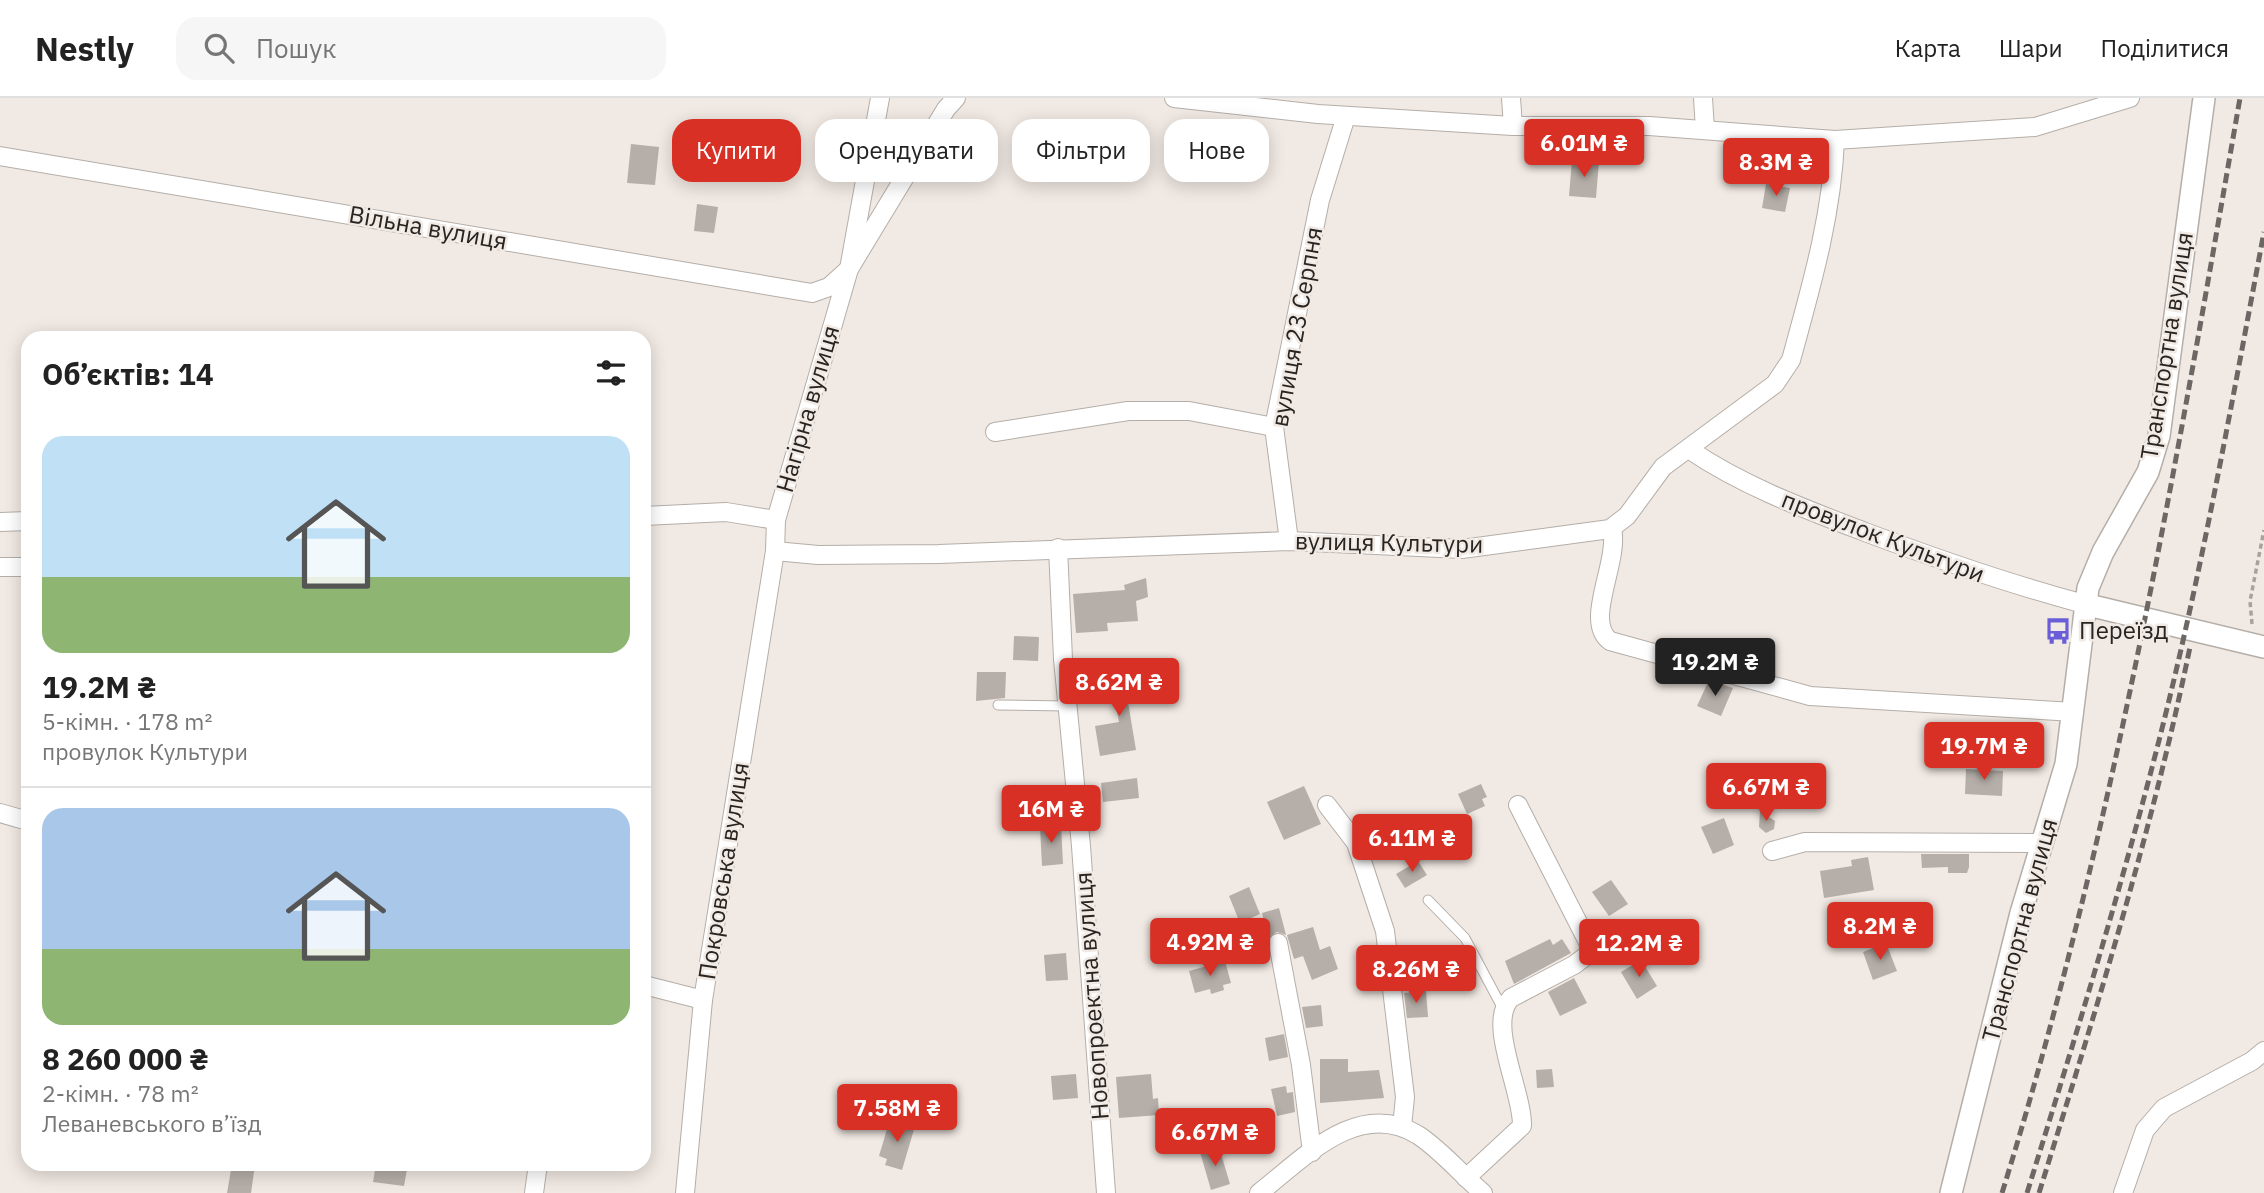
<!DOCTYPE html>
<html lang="uk">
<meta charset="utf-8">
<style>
body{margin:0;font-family:"IBM Plex Sans",sans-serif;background:#f6f6f6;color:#222;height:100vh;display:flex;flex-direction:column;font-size:26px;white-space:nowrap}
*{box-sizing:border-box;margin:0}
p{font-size:23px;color:#767676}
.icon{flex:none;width:38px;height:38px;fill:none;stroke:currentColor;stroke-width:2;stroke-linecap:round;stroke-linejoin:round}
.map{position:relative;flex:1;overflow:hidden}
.side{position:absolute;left:21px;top:233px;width:630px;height:840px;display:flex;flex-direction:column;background:#fff;border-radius:21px;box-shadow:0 4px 18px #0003}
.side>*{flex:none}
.hud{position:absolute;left:672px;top:21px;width:665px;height:63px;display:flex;gap:14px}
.price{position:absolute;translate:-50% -60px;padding:0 16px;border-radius:7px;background:#d93025;color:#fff;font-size:23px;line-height:46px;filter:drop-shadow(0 2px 4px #0008)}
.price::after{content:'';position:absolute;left:50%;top:42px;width:21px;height:16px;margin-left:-10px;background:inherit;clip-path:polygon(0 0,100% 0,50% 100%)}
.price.on{background:#222;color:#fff}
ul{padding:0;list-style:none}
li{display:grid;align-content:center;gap:14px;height:371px;padding:0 21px}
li+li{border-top:2px solid #e0e0e0}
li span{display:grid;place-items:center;height:217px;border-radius:21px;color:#555}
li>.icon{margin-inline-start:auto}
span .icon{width:126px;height:126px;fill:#fffc;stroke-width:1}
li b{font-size:30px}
h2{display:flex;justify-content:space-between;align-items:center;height:84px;padding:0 21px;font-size:30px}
.chip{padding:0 24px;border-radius:21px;background:#fff;box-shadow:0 4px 18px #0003;font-size:24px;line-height:63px}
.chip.on{background:#d93025;color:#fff}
header{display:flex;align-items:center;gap:42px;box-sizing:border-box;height:98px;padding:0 35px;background:#fff;border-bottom:2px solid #e0e0e0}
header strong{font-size:33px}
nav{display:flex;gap:38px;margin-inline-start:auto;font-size:24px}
.search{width:490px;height:63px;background:#f6f6f6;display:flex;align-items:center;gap:18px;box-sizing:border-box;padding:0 24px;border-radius:21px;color:#767676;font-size:26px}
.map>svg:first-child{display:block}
</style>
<header>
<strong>Nestly</strong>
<div class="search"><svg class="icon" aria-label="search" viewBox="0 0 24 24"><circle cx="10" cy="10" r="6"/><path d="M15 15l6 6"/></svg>Пошук</div>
<nav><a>Карта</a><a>Шари</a><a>Поділитися</a></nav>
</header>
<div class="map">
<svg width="2264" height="1095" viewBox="0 0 2264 1095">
<rect width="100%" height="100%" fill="#f1e9e3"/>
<!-- building -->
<g fill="#b6afa9">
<polygon points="728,27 754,30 750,65 724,62"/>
<polygon points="631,46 659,49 655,87 627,85"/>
<polygon points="1572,62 1599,63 1596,100 1569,98"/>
<polygon points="1766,86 1790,90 1785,114 1762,110"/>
<polygon points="697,106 718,109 714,135 694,133"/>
<polygon points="1146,480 1148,499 1136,503 1138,523 1107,525 1108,533 1076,535 1073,496 1125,492 1124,487"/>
<polygon points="1014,538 1039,539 1038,563 1013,562"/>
<polygon points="1130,571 1136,596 1127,598 1136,652 1100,658 1095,628 1119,624 1109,575"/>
<polygon points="977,574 1006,574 1005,600 976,603"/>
<polygon points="1709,582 1733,590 1721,618 1697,608"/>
<polygon points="1966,671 2003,673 2002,698 1965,696"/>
<polygon points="1137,680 1139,700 1103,704 1101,685"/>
<polygon points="1753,684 1759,704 1739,710 1733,690"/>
<polygon points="1481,686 1487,699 1482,701 1485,708 1467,716 1458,696"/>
<polygon points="1304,688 1321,726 1284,742 1267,704"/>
<polygon points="1760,713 1775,723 1774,731 1766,735 1759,729"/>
<polygon points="1724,720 1734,747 1713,756 1701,729"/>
<polygon points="1061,727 1063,766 1042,768 1040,728"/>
<polygon points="1921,756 1969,756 1969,769 1967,775 1948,775 1948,769 1922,770"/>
<polygon points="1868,759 1874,792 1824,800 1820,773 1852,768 1851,762"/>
<polygon points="1418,763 1427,777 1405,790 1396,776"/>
<polygon points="1611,782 1628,806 1609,818 1592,794"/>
<polygon points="1249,789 1260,816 1240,825 1229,798"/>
<polygon points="1279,810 1286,837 1277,834 1268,840 1262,815"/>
<polygon points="1313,829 1320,852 1330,848 1338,871 1312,882 1303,858 1294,861 1287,837"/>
<polygon points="1550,841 1553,847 1562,841 1571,855 1514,886 1505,863"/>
<polygon points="1886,845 1897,873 1873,882 1863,854"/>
<polygon points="1066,855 1068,882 1046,883 1044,857"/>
<polygon points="1641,862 1657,888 1637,901 1621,874"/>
<polygon points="1225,863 1231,885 1223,887 1224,892 1211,896 1210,891 1195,895 1189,873"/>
<polygon points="1574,880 1587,905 1560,918 1548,894"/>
<polygon points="1426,893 1428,919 1407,920 1404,895"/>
<polygon points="1321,907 1323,928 1306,930 1302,909"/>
<polygon points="1284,936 1288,959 1269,963 1265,940"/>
<polygon points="1320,961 1348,961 1348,974 1379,972 1384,1000 1320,1005"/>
<polygon points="1552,971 1554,989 1537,990 1536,972"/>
<polygon points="1076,976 1078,1000 1053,1002 1051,978"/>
<polygon points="1151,976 1153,1001 1158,1000 1159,1017 1119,1020 1116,979"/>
<polygon points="1286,988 1287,995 1293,994 1295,1014 1277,1018 1271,991"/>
<polygon points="890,1021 915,1028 902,1072 885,1067 887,1061 879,1058"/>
<polygon points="1219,1049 1230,1086 1211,1092 1200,1054"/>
<polygon points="232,1066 255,1067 251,1095 227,1095"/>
<polygon points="376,1066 408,1066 404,1088 373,1084"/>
</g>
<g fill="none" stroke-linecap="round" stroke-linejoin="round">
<defs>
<g id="service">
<polyline points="998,607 1068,608"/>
<polyline points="1428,802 1465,840 1503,911"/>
</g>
<g id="minor">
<polyline points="1174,0 1318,16 1513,28 1649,28 1835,42 2035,29 2130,0"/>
<polyline points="1511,0 1513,28"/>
<polyline points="1703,0 1705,32"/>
<polyline points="0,58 812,195 829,189 849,171 946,11 956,0"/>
<polyline points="995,334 1128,313 1189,313 1274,329"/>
<path d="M1690,352C1743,388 1805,411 1865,434C1937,461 2009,486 2084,506"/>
<polyline points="644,418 726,414 776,422"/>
<polyline points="0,424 28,423"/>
<path d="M1612,430C1620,464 1583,523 1610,543L1810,598L2074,614"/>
<polyline points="1289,443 1274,329 1320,102 1346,18"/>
<polyline points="1058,450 1063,561 1081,748 1106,1095"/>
<path d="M775,453L818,457L939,456L1289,443L1462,451L1610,431L1627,418L1663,369L1775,286L1791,262C1811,189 1832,118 1835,42"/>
<polyline points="0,469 28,469"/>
<polyline points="1327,707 1356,745 1385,833 1405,999 1402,1029"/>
<polyline points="0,715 28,723"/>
<polyline points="1772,753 1805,744 2043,745"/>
<polyline points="1278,845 1301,967 1312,1054"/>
<polyline points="644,887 703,902"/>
<path d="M1466,1080L1522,1028C1523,994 1486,925 1511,900L1574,867L1590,855L1591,850L1518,707"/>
<polyline points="534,1095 538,1066"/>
<polyline points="685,1095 703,902 775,453 776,422 849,171 880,0"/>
<path d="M1259,1095C1304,1060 1358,1000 1418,1037C1441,1052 1462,1077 1483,1095"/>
<polyline points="2123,1095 2145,1032 2164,1010 2252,963 2264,953"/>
</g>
<g id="tertiary">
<polyline points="2084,506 2264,549"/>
<polyline points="1951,1095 2021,815 2066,666 2088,490 2103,454 2148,374 2159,338 2204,0"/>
</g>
</defs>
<!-- service casing -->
<use href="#service" stroke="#b5aea8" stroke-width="11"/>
<!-- minor casing -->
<use href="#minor" stroke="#b5aea8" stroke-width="20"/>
<!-- tertiary casing -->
<use href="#tertiary" stroke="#b5aea8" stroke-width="24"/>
<!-- path -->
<polyline stroke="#a8a29d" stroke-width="3.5" stroke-dasharray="5 3.5" stroke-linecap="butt" points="2252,526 2250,503 2264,432"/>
<!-- service -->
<use href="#service" stroke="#fff" stroke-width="9"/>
<!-- minor -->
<use href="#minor" stroke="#fff" stroke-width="18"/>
<!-- tertiary -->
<use href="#tertiary" stroke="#fff" stroke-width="21"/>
<!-- rail -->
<g stroke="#6c6764" stroke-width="5" stroke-dasharray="10 5" stroke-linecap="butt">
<path d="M2002,1095C2113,738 2176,368 2240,0"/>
<path d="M2027,1095C2072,950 2117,805 2155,658C2200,485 2231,309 2264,134"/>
<path d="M2039,1095C2095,915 2152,734 2190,549"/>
</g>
</g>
<!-- icons -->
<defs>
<symbol id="bus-bare" viewBox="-9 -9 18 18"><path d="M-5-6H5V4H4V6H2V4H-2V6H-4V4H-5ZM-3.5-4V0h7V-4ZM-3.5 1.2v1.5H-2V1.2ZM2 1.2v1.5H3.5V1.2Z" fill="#6a5ed8" stroke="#f1e9e3" stroke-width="2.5" paint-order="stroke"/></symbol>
</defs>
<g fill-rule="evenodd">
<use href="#bus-bare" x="2039" y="514" width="38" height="38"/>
</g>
<g text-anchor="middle" stroke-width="5" stroke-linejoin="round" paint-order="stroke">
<!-- street labels -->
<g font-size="24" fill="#272422" stroke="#f1e9e3">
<text transform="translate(428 130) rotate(10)" y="8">Вільна вулиця</text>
<text transform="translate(1297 229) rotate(-80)" y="8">вулиця 23 Серпня</text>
<text transform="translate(2167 248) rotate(-81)" y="8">Транспортна вулиця</text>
<text transform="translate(808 311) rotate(-74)" y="8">Нагірна вулиця</text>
<text transform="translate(1883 439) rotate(21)" y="8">провулок Культури</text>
<text transform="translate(1389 445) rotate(1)" y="8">вулиця Культури</text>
<text transform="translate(724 773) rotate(-81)" y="8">Покровська вулиця</text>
<text transform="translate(2020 832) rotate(-75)" y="8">Транспортна вулиця</text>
<text transform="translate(1092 898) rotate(-94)" y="8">Новопроектна вулиця</text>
</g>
<!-- poi labels -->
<g font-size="24" fill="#272422" stroke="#f1e9e3" text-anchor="start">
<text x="2079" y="541">Переїзд</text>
</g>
</g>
</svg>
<b class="price" style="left:1584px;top:81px">6.01M ₴</b>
<b class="price" style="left:1776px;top:100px">8.3M ₴</b>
<b class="price on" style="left:1715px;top:600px">19.2M ₴</b>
<b class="price" style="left:1119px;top:620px">8.62M ₴</b>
<b class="price" style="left:1984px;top:684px">19.7M ₴</b>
<b class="price" style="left:1766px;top:725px">6.67M ₴</b>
<b class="price" style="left:1051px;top:747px">16M ₴</b>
<b class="price" style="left:1412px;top:776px">6.11M ₴</b>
<b class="price" style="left:1880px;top:864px">8.2M ₴</b>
<b class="price" style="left:1210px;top:880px">4.92M ₴</b>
<b class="price" style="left:1639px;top:881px">12.2M ₴</b>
<b class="price" style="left:1416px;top:907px">8.26M ₴</b>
<b class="price" style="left:897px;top:1046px">7.58M ₴</b>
<b class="price" style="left:1215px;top:1070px">6.67M ₴</b>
<div class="hud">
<a class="chip on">Купити</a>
<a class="chip">Орендувати</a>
<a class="chip">Фільтри</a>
<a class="chip">Нове</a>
</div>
<section class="side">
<h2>Об’єктів: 14<svg class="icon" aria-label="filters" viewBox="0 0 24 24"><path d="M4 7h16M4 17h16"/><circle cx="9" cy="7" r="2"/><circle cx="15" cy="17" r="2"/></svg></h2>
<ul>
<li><span style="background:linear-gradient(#bfe0f5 65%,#8fb573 0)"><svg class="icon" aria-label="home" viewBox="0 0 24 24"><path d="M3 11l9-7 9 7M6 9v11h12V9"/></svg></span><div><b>19.2M ₴</b><p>5-кімн. · 178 m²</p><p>провулок Культури</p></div></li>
<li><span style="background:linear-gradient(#a9c7e8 65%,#8fb573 0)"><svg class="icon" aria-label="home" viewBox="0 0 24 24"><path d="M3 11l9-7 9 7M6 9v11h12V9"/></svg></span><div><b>8 260 000 ₴</b><p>2-кімн. · 78 m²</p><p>Леваневського в’їзд</p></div></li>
</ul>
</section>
</div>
